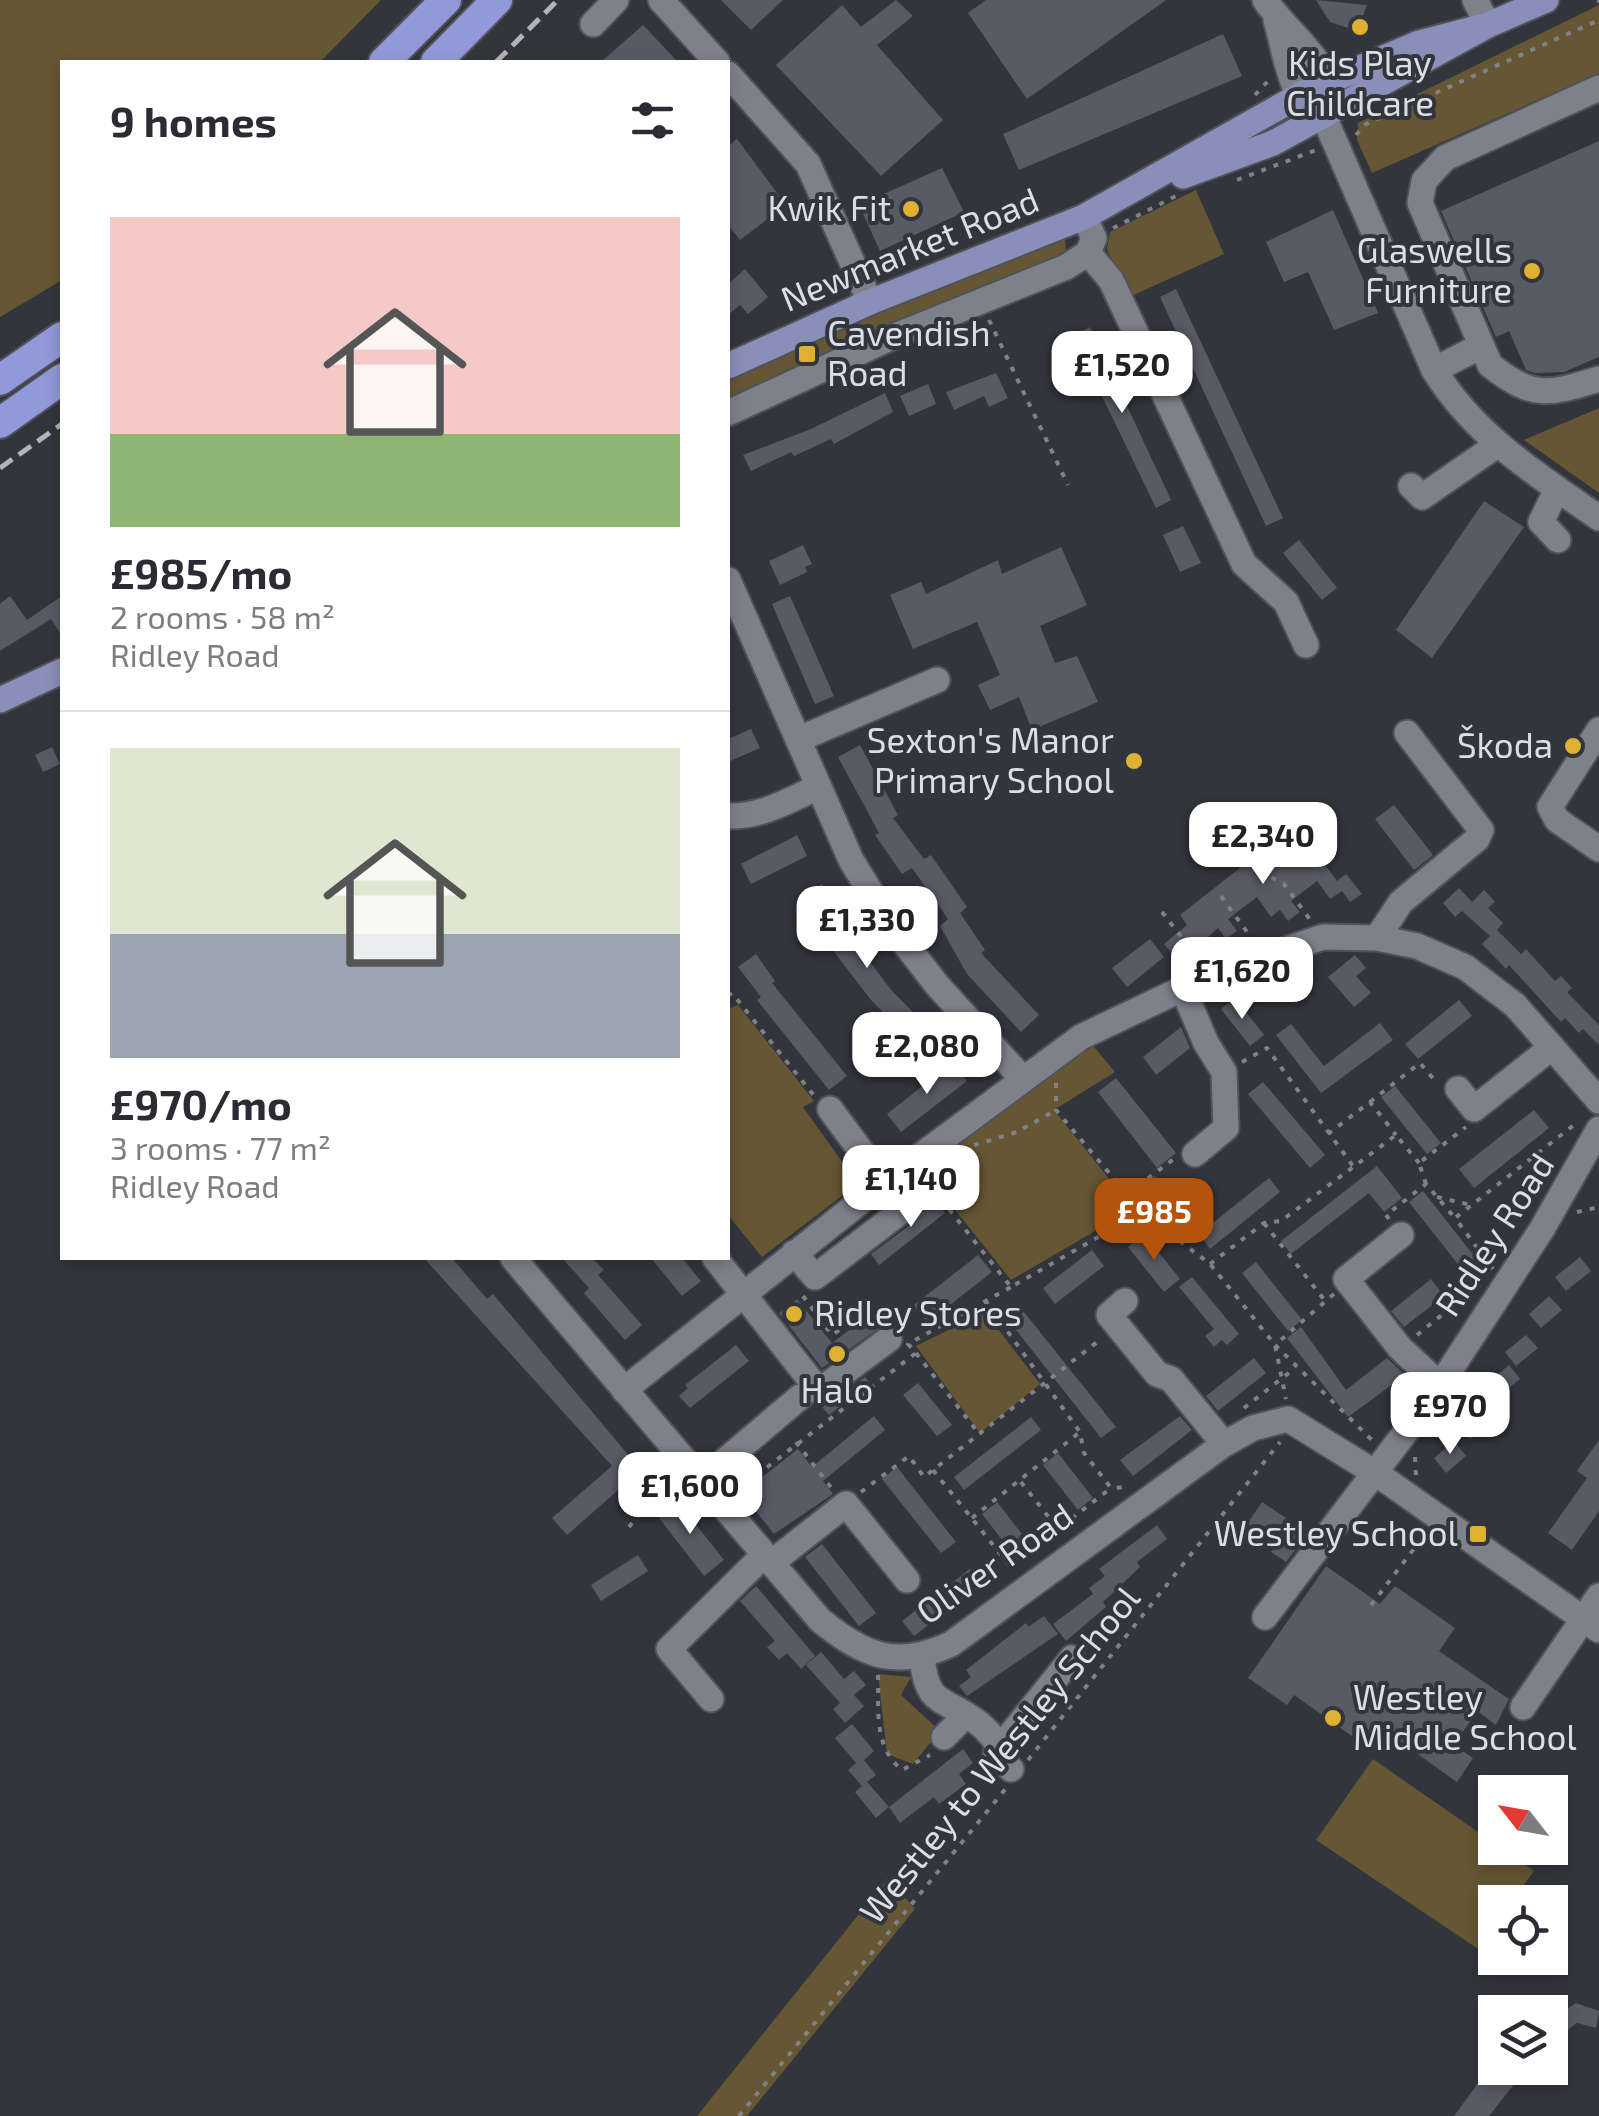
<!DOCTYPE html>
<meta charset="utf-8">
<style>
body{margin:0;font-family:"Exo 2",sans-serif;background:#f2f2f3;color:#2b2b33;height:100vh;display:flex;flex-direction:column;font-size:38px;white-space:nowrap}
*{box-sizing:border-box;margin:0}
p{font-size:32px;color:#7c7c81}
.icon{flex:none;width:55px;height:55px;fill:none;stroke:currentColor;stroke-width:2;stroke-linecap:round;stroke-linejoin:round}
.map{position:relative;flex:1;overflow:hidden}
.panel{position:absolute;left:60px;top:60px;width:670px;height:1200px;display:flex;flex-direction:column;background:#fff;border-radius:0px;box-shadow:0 5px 15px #0003}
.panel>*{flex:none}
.needle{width:65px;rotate:301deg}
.controls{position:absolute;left:1478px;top:1775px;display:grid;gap:20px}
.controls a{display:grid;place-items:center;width:90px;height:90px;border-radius:0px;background:#fff;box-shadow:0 5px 15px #0003;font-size:50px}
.price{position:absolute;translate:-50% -85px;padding:0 22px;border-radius:20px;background:#fff;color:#222;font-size:32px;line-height:65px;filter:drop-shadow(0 2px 5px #0008)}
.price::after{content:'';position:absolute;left:50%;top:60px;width:30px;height:22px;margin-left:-15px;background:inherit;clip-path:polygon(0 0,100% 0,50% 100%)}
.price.selected{background:#b45309;color:#fff}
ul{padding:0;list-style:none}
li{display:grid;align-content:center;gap:20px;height:530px;padding:0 50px}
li+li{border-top:2px solid #e1e1e2}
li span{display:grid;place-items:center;height:310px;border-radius:0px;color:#555}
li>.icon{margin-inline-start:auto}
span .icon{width:180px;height:180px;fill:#fffc;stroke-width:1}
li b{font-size:42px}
h2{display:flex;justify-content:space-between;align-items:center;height:120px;padding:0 50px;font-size:42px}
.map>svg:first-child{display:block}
</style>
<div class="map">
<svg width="1599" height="2116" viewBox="0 0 1599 2116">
<rect width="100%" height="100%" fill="#33353d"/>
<!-- green -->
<g fill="#655734">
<polygon points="0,0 381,0 320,62 62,62 62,280 0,317"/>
<polygon points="1599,5 1599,73 1372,173 1357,140 1358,123"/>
<polygon points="1196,190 1224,254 1127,298 1107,249 1110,232"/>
<polygon points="1065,239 1066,253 728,400 728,381 878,311"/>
<polygon points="1599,408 1599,493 1524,440"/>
<polygon points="738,1005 814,1101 803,1107 845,1166 851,1189 762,1257 728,1215 728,1009"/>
<polygon points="1089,1041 1115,1072 1054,1110 1133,1209 1011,1280 922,1168"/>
<polygon points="985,1312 1040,1384 980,1433 916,1346"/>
<polygon points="878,1674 911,1677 901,1695 940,1731 913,1764 887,1754"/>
<polygon points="1373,1759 1534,1871 1511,1902 1495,1902 1495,1925 1478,1949 1316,1840"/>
<polygon points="888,1878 915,1909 747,2116 697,2116"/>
</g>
<!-- building -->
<g fill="#595b64">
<polygon points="721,0 783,0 751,30"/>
<polygon points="896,0 913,16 877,45 943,120 881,176 776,65 842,5 861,27"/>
<polygon points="986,0 1166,0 1027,99 968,13"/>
<polygon points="1316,0 1367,5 1357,31 1330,22"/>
<polygon points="643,25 678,62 601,62"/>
<polygon points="1223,34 1242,76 1019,170 1003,134"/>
<polygon points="737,139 786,205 740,240 728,225 728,146"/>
<polygon points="1599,141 1599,357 1564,372 1535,373 1526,370 1509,331 1496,337 1441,211"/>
<polygon points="942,168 964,212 880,251 859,205"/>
<polygon points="1333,210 1378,313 1334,330 1308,272 1284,282 1266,242"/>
<polygon points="745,269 768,297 748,314 740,305 728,315 728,284"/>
<polygon points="1176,289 1283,518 1266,526 1160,297"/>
<polygon points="1090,327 1171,500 1156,508 1073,336"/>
<polygon points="996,373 1008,398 989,407 984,396 954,410 946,392"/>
<polygon points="928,384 936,404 909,416 900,396"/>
<polygon points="885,393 893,412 834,444 831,439 794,456 791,452 751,471 743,455 811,429"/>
<polygon points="1484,501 1524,527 1432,658 1396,630"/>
<polygon points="1183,526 1201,563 1180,572 1163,535"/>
<polygon points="1299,540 1337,588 1322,600 1283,553"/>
<polygon points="803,545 812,564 805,567 807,572 780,585 769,561"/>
<polygon points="1061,547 1087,605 1040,626 1055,663 1077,656 1098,702 1032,730 1019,697 990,710 978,685 1000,675 977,622 913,649 890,595 921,582 926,594 998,560 1002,574"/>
<polygon points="10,596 27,620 62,596 62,636 51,619 0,651 0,604"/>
<polygon points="790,596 834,696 815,704 772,604"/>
<polygon points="751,729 760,748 728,762 728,739"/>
<polygon points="860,745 898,815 893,818 924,859 931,855 967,907 960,913 985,950 981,953 1039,1015 1021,1032 967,974 940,926 948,919 912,868 902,874 875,835 879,833 838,757"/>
<polygon points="52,747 60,764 43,772 35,755"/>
<polygon points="1394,805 1433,855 1414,870 1375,819"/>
<polygon points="1315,809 1329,827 1308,842 1337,881 1346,874 1362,894 1350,902 1342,891 1330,899 1317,881 1291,901 1300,912 1288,921 1280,910 1271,917 1257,897 1228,919 1237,931 1226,939 1218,928 1180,963 1164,944 1187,925 1180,915"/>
<polygon points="797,835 807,856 751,884 741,864"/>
<polygon points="822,884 848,927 845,929 892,991 939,1038 923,1053 871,1000 831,948 834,946 804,895"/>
<polygon points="1459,888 1472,902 1484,890 1495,902 1488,908 1503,923 1497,930 1521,954 1526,949 1555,981 1561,976 1572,988 1567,992 1599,1025 1599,1045 1583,1029 1579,1033 1565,1018 1561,1022 1509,965 1506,969 1482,944 1490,936 1462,911 1455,917 1443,903"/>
<polygon points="1150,939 1164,957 1127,987 1112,968"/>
<polygon points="756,954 775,981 772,983 847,1076 829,1090 757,1000 761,997 738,967"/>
<polygon points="1355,955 1366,968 1356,976 1371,993 1354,1007 1328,977"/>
<polygon points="1235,998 1264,1035 1250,1046 1221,1009"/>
<polygon points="1459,1000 1472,1016 1418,1059 1405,1044"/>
<polygon points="1380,1023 1393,1040 1321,1093 1276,1035 1291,1024 1324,1066"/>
<polygon points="1181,1027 1190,1048 1156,1075 1143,1057"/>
<polygon points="952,1063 967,1081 901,1132 887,1114"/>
<polygon points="1116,1078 1176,1153 1157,1168 1098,1092"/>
<polygon points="1263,1082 1325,1155 1310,1168 1248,1094"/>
<polygon points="1395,1086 1441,1143 1427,1154 1381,1097"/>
<polygon points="1534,1110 1549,1128 1474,1188 1459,1169"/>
<polygon points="1377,1166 1402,1198 1384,1212 1369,1193 1291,1254 1281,1241"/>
<polygon points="1155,1176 1179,1208 1162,1221 1138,1189"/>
<polygon points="1269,1178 1280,1192 1210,1249 1199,1234"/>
<polygon points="1423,1191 1482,1266 1468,1277 1409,1202"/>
<polygon points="932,1196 945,1213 879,1265 871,1254 914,1222 920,1205"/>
<polygon points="1144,1234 1180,1279 1164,1292 1128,1247"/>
<polygon points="1092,1250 1104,1266 1055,1304 1043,1288"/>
<polygon points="978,1255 992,1272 927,1323 914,1305"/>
<polygon points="1580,1257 1591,1271 1566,1291 1555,1277"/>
<polygon points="424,1258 452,1258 487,1299 493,1294 641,1470 567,1535 552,1518 612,1466"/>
<polygon points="562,1258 592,1258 604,1270 598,1275 642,1325 625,1340 584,1293 589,1288"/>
<polygon points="651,1258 682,1258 701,1281 682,1296"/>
<polygon points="1256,1262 1302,1320 1288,1331 1242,1273"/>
<polygon points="1192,1277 1239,1334 1227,1345 1222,1340 1214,1347 1205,1336 1214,1329 1179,1287"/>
<polygon points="1431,1279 1444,1296 1404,1327 1391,1311"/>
<polygon points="1549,1296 1562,1310 1541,1328 1529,1314"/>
<polygon points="797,1299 832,1343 875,1311 885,1324 822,1368 779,1313"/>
<polygon points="1020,1307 1116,1427 1101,1438 1006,1317"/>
<polygon points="1301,1327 1346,1390 1387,1358 1405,1375 1348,1417 1287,1338"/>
<polygon points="1526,1335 1538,1348 1516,1366 1505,1352"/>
<polygon points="736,1345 749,1361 690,1408 679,1396 688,1388 685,1385"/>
<polygon points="1254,1358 1266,1373 1218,1411 1206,1396"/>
<polygon points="1509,1365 1520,1379 1493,1401 1482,1388"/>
<polygon points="865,1377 870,1383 829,1415 822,1407"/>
<polygon points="918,1383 952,1425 937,1436 903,1395"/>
<polygon points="1485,1403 1497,1417 1470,1439 1459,1425"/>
<polygon points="874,1416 885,1430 823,1481 833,1494 774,1534 742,1493 798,1449 812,1467"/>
<polygon points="1180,1416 1192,1430 1133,1476 1120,1460"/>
<polygon points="1031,1417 1041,1430 964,1490 954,1477"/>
<polygon points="1599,1440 1599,1511 1572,1550 1548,1533 1587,1478 1577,1471"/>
<polygon points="1454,1441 1466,1456 1446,1473 1434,1458"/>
<polygon points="1058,1453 1093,1498 1078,1510 1043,1465"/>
<polygon points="897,1467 956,1542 941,1553 882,1479"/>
<polygon points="675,1498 724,1560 704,1576 656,1514"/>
<polygon points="997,1502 1032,1547 1017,1559 982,1514"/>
<polygon points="1262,1502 1286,1518 1281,1525 1303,1540 1286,1562 1271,1552 1277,1544 1247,1524"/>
<polygon points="1157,1525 1167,1539 1137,1562 1140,1567 1103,1602 1106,1607 1066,1641 1053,1624 1093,1594 1089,1588 1105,1576 1099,1569"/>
<polygon points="822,1544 876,1613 859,1626 805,1557"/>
<polygon points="638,1555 648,1571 601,1601 591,1585"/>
<polygon points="1326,1566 1380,1604 1395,1586 1455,1628 1439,1651 1509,1699 1496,1725 1477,1711 1454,1745 1473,1758 1457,1782 1384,1730 1370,1749 1294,1695 1287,1705 1248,1678"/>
<polygon points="970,1569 982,1584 914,1636 902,1621"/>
<polygon points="756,1586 815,1656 801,1669 787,1653 779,1660 767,1647 775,1641 740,1601"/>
<polygon points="1044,1616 1058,1634 967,1696 959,1686 971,1677 966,1670 1026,1623 1028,1627"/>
<polygon points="821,1652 844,1679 854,1671 866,1685 854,1695 864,1706 845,1723 833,1709 840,1703 806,1665"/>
<polygon points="852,1724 874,1751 864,1760 876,1775 867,1782 889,1807 876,1818 855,1792 862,1786 848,1770 856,1763 835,1738"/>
<polygon points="963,1749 973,1763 959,1774 966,1784 939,1804 934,1797 900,1823 889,1807"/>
<polygon points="1576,2003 1599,2011 1596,2028 1577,2023 1565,2032 1550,2058 1550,2020"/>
<polygon points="1489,2068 1505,2068 1519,2078 1489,2116 1454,2116"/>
</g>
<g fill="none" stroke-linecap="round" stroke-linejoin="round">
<defs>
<g id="minor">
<polyline points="661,0 717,62"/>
<path d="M1265,0C1286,32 1328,58 1331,99"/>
<polyline points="1475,0 1488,25"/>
<path d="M1276,20C1287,56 1288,100 1324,117"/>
<polyline points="593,24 616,0"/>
<polyline points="728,74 808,164 870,302"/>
<path d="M1599,88L1445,158L1424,181L1420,203L1490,365C1534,400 1549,394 1599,379"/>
<path d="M1324,117L1434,370C1475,436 1536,474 1599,518"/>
<polyline points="1088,253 1111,280 1244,564 1286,602 1306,645"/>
<polyline points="1434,370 1479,347"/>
<polyline points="728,413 890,338 1066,267 1088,253 1094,238 1084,217"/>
<polyline points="1411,486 1422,497 1497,445"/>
<polyline points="1557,489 1541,522 1558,540"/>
<polyline points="728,580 851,860 892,927 937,985 1021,1077"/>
<polyline points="1599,730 1550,807 1557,820 1599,849"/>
<polyline points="799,739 937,680"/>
<path d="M728,816C761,817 788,801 818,787"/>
<polyline points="1377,938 1401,902 1477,839 1481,830 1407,733"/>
<polyline points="1183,989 1206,1043 1224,1072 1226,1128 1195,1154"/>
<polyline points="1458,1089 1474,1109 1552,1047"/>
<polyline points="1401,1235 1346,1279 1400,1348 1440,1385"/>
<polyline points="794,1253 815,1277 904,1209 830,1109"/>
<path d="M513,1258L820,1620C865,1657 897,1669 951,1644L1224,1444L1253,1428L1288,1419L1377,1474L1599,1630"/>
<polyline points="715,1258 819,1391 889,1339"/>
<polyline points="1125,1301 1109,1315 1157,1374 1171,1379 1224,1444"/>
<polyline points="624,1390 885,1182 1081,1037 1211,975 1323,937 1377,938 1417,946 1465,967 1515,1005 1599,1101"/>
<polyline points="701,1481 800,1397"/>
<polyline points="771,1563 846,1504 907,1580"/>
<polyline points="1265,1617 1433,1396 1542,1229 1599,1129"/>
<path d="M922,1657C927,1708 943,1696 977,1722C986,1728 993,1738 1000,1746"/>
<polyline points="711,1699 669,1649 764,1555"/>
<polyline points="1523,1707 1599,1596"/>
<polyline points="944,1737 966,1715"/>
<polyline points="1011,1769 996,1753 1072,1658"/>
</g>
<g id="major">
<polyline points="1183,176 1273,143 1488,25 1546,0"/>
<polyline points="728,366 870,302 1084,217 1311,89 1419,43 1488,25"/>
<polyline points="0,700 62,671"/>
</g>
<g id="highway">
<polyline points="384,62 446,0"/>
<polyline points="436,62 497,0"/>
<polyline points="0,380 62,337"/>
<polyline points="0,423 62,379"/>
</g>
</defs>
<!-- minor casing -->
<use href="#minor" stroke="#515259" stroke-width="29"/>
<!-- major casing -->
<use href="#major" stroke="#515259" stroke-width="29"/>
<!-- highway casing -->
<use href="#highway" stroke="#515259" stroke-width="34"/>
<!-- path -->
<g stroke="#808288" stroke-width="4" stroke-dasharray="5 8" stroke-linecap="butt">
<polyline points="1598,0 1599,2"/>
<polyline points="1255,95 1269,80"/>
<polyline points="1356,135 1366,124 1599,20"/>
<polyline points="1237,180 1316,150"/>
<polyline points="1113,228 1176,196"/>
<polyline points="989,320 1068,485"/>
<polyline points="1260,871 1284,884 1311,921"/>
<polyline points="1221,896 1252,939"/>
<polyline points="1162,912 1199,960"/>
<polyline points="728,996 732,993 815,1097"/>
<polyline points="1242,1062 1267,1048 1353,1166"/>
<polyline points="1056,1083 1056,1110 1142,1212 1210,1264 1236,1296 1275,1345 1286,1399"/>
<polyline points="1370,1102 1420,1063 1437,1083"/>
<polyline points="1328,1134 1370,1102 1396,1135"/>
<polyline points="974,1145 1017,1132 1056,1110"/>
<polyline points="925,1179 1011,1287 1142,1212"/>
<polyline points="1426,1184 1419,1163 1466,1127"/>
<polyline points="1127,1194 1175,1158"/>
<polyline points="1437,1197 1471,1205"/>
<polyline points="1577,1212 1599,1207"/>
<polyline points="1389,1219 1386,1215 1426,1184 1455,1218"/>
<polyline points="1264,1223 1326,1302"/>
<polyline points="1210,1264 1264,1223 1281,1221 1396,1135 1419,1163"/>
<polyline points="1493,1269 1455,1218 1579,1121"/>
<polyline points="1334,1294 1275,1345 1373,1441"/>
<polyline points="803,1296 832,1335 873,1306 884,1318"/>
<polyline points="985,1300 1080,1432 1084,1453 1111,1488 1129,1487"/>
<polyline points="1417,1335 1480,1284"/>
<polyline points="916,1353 980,1435"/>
<polyline points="1244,1408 1295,1368"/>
<polyline points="796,1442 833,1490"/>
<polyline points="1415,1457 1416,1477"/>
<polyline points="933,1470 1014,1571"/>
<polyline points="1021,1482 1058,1529"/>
<polyline points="736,1491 916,1353 908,1344 1011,1287"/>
<polyline points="861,1492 909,1456 924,1477 1101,1339"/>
<polyline points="972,1518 1080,1432"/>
<polyline points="629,1527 670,1476"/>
<polyline points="1010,1566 1111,1488"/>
<polyline points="1371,1605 1426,1533"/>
<path d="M878,1675C879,1711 873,1746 902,1770L930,1755"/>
<polyline points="1028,1760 1280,1442"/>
<polyline points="739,2116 1007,1787"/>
</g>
<!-- minor -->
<use href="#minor" stroke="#7f818a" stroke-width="25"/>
<!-- major -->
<use href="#major" stroke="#8a8fba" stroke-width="25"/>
<!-- highway -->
<use href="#highway" stroke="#9299da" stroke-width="30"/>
<!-- rail -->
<g stroke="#b2b4b9" stroke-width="5" stroke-dasharray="15 8" stroke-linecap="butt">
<polyline points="496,62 558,0"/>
<polyline points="0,468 62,424"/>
</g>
</g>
<!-- markers -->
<g fill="#deb133" stroke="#33353d" stroke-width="4">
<circle cx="1360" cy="27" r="10"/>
<circle cx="911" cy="209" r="10"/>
<circle cx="1532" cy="271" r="10"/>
<rect x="797" y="344" width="20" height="20" rx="5"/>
<circle cx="1573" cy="746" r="10"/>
<circle cx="1134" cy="761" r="10"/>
<circle cx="794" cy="1314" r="10"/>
<circle cx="837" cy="1354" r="10"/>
<rect x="1468" y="1524" width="20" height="20" rx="5"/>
<circle cx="1333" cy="1718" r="10"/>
</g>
<g text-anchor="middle" stroke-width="8" stroke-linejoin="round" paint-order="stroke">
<!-- poi labels -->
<g font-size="35" fill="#dddee3" stroke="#33353d" text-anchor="end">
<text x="1360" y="76" text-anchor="middle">Kids Play<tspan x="1360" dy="40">Childcare</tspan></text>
<text x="891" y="221">Kwik Fit</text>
<text x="1512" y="263">Glaswells<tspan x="1512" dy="40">Furniture</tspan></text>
<text x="827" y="346" text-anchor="start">Cavendish<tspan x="827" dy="40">Road</tspan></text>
<text x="1114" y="753">Sexton's Manor<tspan x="1114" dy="40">Primary School</tspan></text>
<text x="1553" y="758">Škoda</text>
<text x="814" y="1326" text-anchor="start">Ridley Stores</text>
<text x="837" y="1403" text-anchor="middle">Halo</text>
<text x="1458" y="1546">Westley School</text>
<text x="1353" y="1710" text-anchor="start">Westley<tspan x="1353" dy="40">Middle School</tspan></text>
</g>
<!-- street labels -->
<g font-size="35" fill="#dddee3" stroke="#33353d">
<text transform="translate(910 250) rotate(-22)" y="12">Newmarket Road</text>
<text transform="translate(1495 1235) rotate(-57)" y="12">Ridley Road</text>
<text transform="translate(995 1564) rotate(-35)" y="12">Oliver Road</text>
<text transform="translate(1000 1755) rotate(-51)" y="12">Westley to Westley School</text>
</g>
</g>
</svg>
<div class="controls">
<a><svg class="needle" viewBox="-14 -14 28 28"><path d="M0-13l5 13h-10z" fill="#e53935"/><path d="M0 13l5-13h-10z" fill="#7c7c81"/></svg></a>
<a><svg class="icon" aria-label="locate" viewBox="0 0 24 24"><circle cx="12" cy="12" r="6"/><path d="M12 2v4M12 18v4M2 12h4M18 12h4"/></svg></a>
<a><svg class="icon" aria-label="layers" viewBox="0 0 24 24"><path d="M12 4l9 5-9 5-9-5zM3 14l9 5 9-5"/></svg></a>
</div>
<b class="price" style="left:1122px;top:416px">£1,520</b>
<b class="price" style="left:1263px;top:887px">£2,340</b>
<b class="price" style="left:867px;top:971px">£1,330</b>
<b class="price" style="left:1242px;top:1022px">£1,620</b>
<b class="price" style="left:927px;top:1097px">£2,080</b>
<b class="price" style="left:911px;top:1230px">£1,140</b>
<b class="price selected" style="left:1154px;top:1263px">£985</b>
<b class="price" style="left:1450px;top:1457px">£970</b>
<b class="price" style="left:690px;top:1537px">£1,600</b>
<section class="panel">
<h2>9 homes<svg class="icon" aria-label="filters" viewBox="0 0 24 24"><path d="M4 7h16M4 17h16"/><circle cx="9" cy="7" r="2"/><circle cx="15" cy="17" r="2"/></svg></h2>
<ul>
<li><span style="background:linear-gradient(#f6c9c9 70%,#8fb573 0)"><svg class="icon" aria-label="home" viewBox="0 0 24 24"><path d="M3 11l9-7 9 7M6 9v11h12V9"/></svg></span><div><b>£985/mo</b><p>2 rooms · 58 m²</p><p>Ridley Road</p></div></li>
<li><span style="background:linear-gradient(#dfe7d0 60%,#9aa5b1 0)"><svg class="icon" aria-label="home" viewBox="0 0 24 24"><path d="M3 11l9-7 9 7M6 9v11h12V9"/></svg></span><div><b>£970/mo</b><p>3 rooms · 77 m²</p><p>Ridley Road</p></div></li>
</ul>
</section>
</div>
